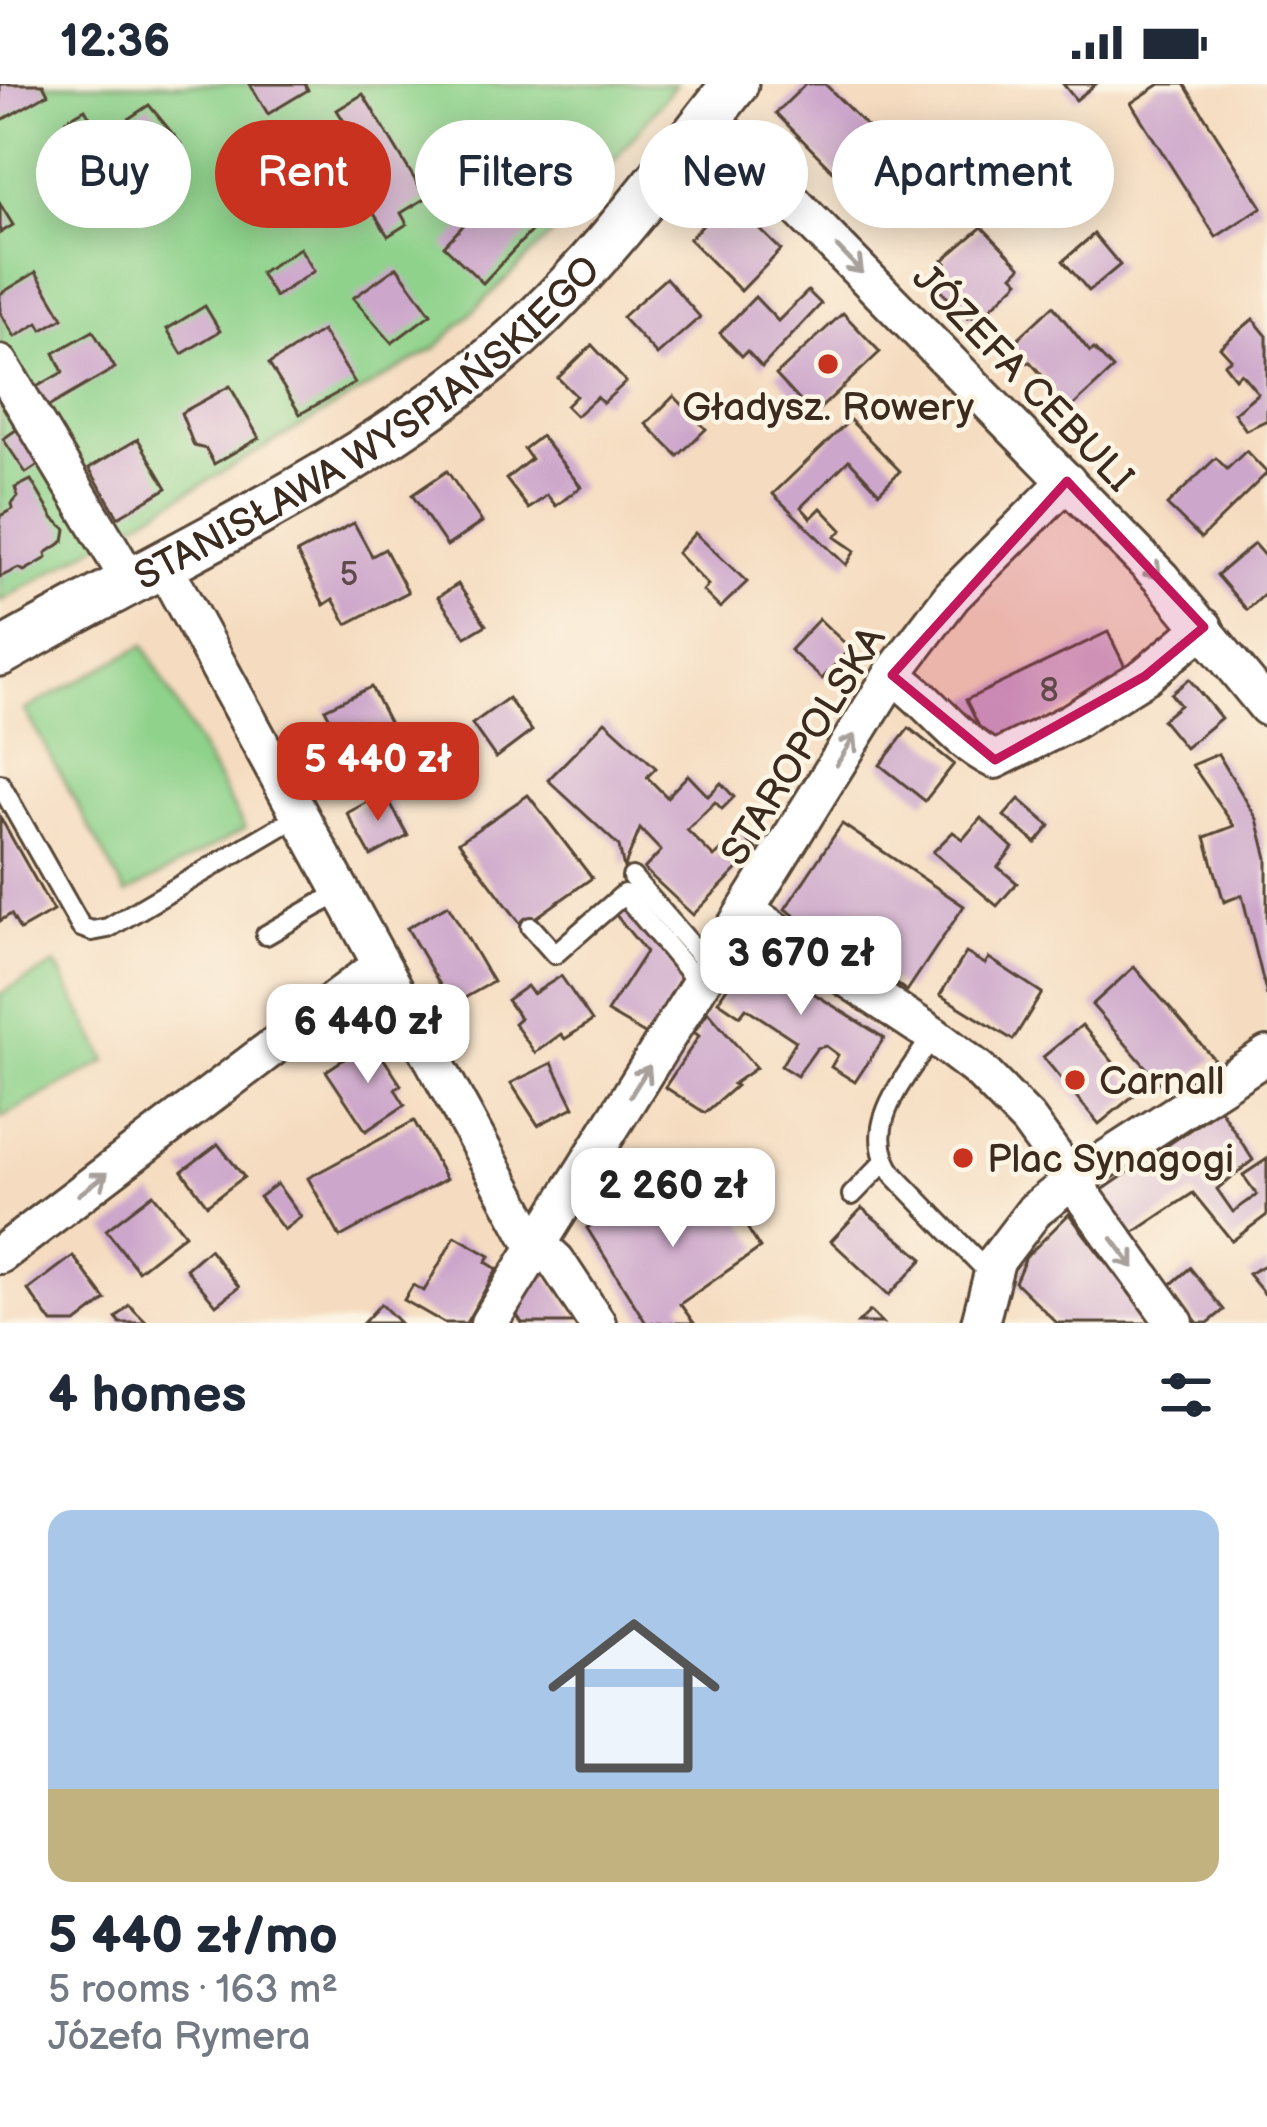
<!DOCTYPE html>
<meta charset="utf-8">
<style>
body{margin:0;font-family:"Balsamiq Sans",sans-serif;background:#f2f2f3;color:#1f2937;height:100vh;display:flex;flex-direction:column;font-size:45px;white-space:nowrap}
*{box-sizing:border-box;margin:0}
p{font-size:39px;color:#747a83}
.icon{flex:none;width:66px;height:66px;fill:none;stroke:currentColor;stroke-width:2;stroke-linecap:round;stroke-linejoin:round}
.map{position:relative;height:1239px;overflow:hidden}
.details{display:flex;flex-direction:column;background:#fff;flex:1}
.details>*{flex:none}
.top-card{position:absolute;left:36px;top:36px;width:1197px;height:108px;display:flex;gap:24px}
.price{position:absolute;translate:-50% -102px;padding:0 27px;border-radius:24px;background:#fff;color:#222;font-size:39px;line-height:78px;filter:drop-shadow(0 3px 6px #0008)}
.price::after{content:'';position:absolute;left:50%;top:72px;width:36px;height:27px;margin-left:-18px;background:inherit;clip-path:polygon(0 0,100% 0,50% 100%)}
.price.current{background:#c8321e;color:#fff}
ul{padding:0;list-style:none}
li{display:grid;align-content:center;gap:24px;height:636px;padding:0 48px}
li span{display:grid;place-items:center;height:372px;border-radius:24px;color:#555}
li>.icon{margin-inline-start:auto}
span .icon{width:216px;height:216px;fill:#fffc;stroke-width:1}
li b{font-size:51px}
h2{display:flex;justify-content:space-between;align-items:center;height:144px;padding:0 48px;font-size:51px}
.pill{padding:0 42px;border-radius:54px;background:#fff;box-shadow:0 6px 30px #0003;font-size:42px;line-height:108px}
.pill.current{background:#c8321e;color:#fff}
.status{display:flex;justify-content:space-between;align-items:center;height:84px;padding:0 60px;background:#fff;direction:ltr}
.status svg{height:33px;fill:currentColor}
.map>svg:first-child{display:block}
</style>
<div class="status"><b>12:36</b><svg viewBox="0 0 49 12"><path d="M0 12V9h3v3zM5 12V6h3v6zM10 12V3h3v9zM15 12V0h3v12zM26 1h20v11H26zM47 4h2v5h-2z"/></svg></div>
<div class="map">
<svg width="1267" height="1239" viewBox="0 0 1267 1239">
<rect width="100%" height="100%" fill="#fcf5e5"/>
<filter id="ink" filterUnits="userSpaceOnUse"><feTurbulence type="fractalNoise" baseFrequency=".00833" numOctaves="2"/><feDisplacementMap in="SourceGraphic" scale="24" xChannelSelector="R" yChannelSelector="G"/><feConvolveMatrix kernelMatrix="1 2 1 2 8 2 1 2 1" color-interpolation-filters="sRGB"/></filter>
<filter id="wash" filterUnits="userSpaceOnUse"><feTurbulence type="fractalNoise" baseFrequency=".004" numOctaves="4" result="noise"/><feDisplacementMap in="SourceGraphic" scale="48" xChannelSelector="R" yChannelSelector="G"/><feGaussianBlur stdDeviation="2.7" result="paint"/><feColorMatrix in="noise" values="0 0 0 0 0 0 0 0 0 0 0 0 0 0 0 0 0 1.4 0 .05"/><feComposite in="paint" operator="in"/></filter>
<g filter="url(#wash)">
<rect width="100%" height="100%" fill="#f5dcc0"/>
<!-- green -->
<g fill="#8ed28b" stroke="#647e54" stroke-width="3">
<polygon points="0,0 676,0 568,134 437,263 0,518"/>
<polygon points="144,561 245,745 126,810 25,626"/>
<polygon points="56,880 107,977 0,1034 0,910"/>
</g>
<g id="blocks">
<!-- building -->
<g fill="#cca6cb">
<polygon points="0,0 43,0 48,10 0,37"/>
<polygon points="250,0 305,0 308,6 268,30"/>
<polygon points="806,0 825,0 927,104 888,143 776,29"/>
<polygon points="1063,0 1096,0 1076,16"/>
<polygon points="1160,0 1184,0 1262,123 1216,153 1131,19"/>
<polygon points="363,10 426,114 401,129 407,140 388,152 365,115 385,103 337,26"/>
<polygon points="149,21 181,60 173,65 181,78 146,101 110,47"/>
<polygon points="85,25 114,74 95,85 66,36"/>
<polygon points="561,37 600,73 483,199 444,162"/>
<polygon points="1007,84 1024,104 1003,123 985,104"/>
<polygon points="729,115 781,166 741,207 689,155"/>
<polygon points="0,120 13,141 0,149"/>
<polygon points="982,143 1021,183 1013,191 1019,197 977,237 970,231 968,234 929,195 946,179 943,176"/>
<polygon points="1094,150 1120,181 1089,207 1063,177"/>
<polygon points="300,164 314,187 275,213 260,189"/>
<polygon points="397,183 431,230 392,259 353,214"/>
<polygon points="36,188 63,234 42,246 38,239 15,253 0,228 0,210"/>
<polygon points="666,194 700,233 657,271 622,233"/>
<polygon points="808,207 821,220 762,283 747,267 742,272 720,249 755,213 778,237"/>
<polygon points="205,222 220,247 182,270 167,245"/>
<polygon points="1053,222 1090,268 1094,265 1113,285 1071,324 1062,327 1050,315 1055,306 1030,278 1016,281 1009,273 1011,261"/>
<polygon points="843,229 880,268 813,331 776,291"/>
<polygon points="1253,235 1267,252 1267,336 1246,346 1234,329 1258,309 1241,289 1235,294 1224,280 1231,275 1220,263"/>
<polygon points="93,247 115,284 43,326 31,306 63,288 54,269"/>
<polygon points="322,247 355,299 300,330 269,280"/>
<polygon points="592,261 626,298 603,319 597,313 576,332 566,322 576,312 558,294"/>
<polygon points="230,302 259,354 214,380 206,365 194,362 181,329"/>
<polygon points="674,312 706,345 678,372 646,340"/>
<polygon points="850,336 900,387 879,408 849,376 801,423 811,434 821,424 842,446 835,453 855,467 846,481 773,410"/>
<polygon points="23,341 46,376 26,389 3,355"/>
<polygon points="541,352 581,403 556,422 547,411 529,425 506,395 531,375 524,365"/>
<polygon points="138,355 167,404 118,433 89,384"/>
<polygon points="1246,367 1267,389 1201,454 1167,421 1216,374 1227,385"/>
<polygon points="447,387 482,438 447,462 412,411"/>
<polygon points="31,396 54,435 66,445 64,457 46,469 47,474 24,487 19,484 0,493 0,432 13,425 12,420 18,413 15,404"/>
<polygon points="354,439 372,472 385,465 408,508 347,540 333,515 324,521 297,469"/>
<polygon points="695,449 747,498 720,524 703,507 708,501 677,469"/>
<polygon points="1254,460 1267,475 1267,515 1264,511 1247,526 1217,491"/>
<polygon points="458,500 486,541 466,553 438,513"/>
<polygon points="819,535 850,564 822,595 790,566"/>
<polygon points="1108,548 1131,595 989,663 966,616"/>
<polygon points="1189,595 1221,634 1185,664 1162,636 1180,621 1171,610"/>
<polygon points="371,603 403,665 357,686 325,625"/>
<polygon points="508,614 532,647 496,674 472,640"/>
<polygon points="605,637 656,684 647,693 667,713 688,691 708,712 721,699 734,713 722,725 715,718 687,746 714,773 739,750 757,765 693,831 644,785 661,767 640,745 624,784 619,762 548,696"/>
<polygon points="909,644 954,680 925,717 880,681"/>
<polygon points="1218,670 1257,735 1267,774 1267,912 1242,811 1224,818 1205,753 1234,742 1192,681"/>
<polygon points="385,709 408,752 371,772 347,729"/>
<polygon points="528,711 592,794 523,843 459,758"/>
<polygon points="1019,715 1050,742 1036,759 1004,732"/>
<polygon points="0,733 53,827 20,846 11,830 0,837"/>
<polygon points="981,734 1013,764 998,783 1017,799 997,822 933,768 953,748 963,755"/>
<polygon points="842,740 964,822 907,907 785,825"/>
<polygon points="626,820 684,895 650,953 607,928 646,868 615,830"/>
<polygon points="448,821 493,898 452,921 407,844"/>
<polygon points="750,869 884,954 855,998 831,983 838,971 826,962 817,964 797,992 781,982 796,957 746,924 740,932 718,917"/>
<polygon points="966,869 985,880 989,874 1042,909 1013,956 940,911"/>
<polygon points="1134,883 1214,975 1170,1011 1092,921"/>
<polygon points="561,892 592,937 565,955 561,950 535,969 514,939 520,934 507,916 527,902 533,910"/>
<polygon points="708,928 756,984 733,1000 736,1002 705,1029 665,1003 699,952 694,948"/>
<polygon points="1082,941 1138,1008 1099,1040 1043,973"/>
<polygon points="372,957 401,1001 395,1005 405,1021 366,1047 326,987"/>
<polygon points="552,979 574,1023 538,1041 511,999"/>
<polygon points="1220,1025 1253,1076 1217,1105 1233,1128 1257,1111 1243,1091 1267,1075 1267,1131 1232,1157 1193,1109 1130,1151 1101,1107"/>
<polygon points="414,1037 446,1095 340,1153 308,1094"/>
<polygon points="218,1060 244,1093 207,1121 182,1087"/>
<polygon points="277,1100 301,1133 284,1146 259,1113"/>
<polygon points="722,1104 760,1164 680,1220 694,1239 646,1239 587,1144 614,1127"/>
<polygon points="153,1110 185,1150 138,1187 106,1146"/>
<polygon points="862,1124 923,1175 889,1211 831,1157"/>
<polygon points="1069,1130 1152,1239 1057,1239 1015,1198 1026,1173"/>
<polygon points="455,1152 490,1172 486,1178 497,1185 466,1239 444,1239 404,1216 413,1201 424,1207"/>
<polygon points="209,1165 239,1203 216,1221 186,1185"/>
<polygon points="73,1172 106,1216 76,1239 52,1239 28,1206"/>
<polygon points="1267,1180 1267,1213 1248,1190"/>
<polygon points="1190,1184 1224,1226 1208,1239 1198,1239 1168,1203"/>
<polygon points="539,1188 547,1193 580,1239 522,1239 515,1228"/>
<polygon points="381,1220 400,1239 363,1239"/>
<polygon points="129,1221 147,1239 120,1239 116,1234"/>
<polygon points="870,1227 882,1239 858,1239"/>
</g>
</g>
</g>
<g filter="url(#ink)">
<use href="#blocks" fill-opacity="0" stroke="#574536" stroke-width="3"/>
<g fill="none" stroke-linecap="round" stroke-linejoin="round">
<defs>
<g id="service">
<polyline points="0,700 81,843 92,847 108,844 300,731"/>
<polyline points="632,793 711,884"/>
<polyline points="531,843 555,870 624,810 700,901"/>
<polyline points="266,851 342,807"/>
<path d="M933,951C906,995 857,1043 895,1092L991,1191"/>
<polyline points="852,1111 884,1078"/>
</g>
<g id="minor">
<polyline points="709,33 1161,494 1267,623"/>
<polyline points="0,280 130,497"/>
<polyline points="162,479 530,1153 556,1177 597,1239"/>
<path d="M892,591C929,615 955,657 995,676L1071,638L1145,592L1204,543"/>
<polyline points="747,828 933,951 979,986 1028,1036 1175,1239"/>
<polyline points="0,1171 366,892 383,884"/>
<polyline points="489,1239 892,591 952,512 1067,397"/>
<polyline points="980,1239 996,1177 1035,1126 1071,1098 1267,971"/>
</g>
<g id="tertiary">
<path id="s1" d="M0,569C168,472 370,385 514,256C598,181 665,88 735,0"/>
</g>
</defs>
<!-- service casing -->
<use href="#service" stroke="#574536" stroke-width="24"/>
<!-- minor casing -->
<use href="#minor" stroke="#574536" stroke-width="42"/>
<!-- tertiary casing -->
<use href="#tertiary" stroke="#574536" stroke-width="51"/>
<!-- service -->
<use href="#service" stroke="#fff" stroke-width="18"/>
<!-- minor -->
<use href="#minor" stroke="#fff" stroke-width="36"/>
<!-- tertiary -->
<use href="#tertiary" stroke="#fff" stroke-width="45"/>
</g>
<!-- one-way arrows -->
<defs><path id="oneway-shaft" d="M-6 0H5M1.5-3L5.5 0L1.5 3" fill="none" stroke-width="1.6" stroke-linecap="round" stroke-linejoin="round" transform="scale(3)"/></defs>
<g stroke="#a79f9a">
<use href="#oneway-shaft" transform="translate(850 176) rotate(46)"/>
<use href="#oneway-shaft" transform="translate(1148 481) rotate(46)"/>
<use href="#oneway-shaft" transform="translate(846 666) rotate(-58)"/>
<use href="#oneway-shaft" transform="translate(640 997) rotate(-58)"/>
<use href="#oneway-shaft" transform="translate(93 1100) rotate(-37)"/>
<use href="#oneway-shaft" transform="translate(1123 1169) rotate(53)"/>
</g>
</g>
<!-- marked area -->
<path fill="#c2185b" fill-opacity="0.2" stroke="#c2185b" stroke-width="9" stroke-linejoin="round" d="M1067,397L1204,543L1145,592L995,676L892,591Z"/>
<!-- markers -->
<g fill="#c8321e" stroke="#fcf5e5" stroke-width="4.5">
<circle cx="828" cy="280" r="12"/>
<circle cx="1075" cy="996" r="12"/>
<circle cx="963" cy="1074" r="12"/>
</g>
<g text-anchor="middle" stroke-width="9" stroke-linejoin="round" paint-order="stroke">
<!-- number labels -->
<g font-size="33" fill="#5f4949">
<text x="349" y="501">5</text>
<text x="1049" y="617">8</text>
</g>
<!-- street labels -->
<g font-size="39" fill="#3b2a1e" stroke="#fcf5e5">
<text transform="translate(1024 293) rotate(46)" y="14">JÓZEFA CEBULI</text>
<text dy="14" stroke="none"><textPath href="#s1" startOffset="435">STANISŁAWA WYSPIAŃSKIEGO</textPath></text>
<text transform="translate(802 661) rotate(-58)" y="14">STAROPOLSKA</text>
</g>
<!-- poi labels -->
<g font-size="39" fill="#3b2a1e" stroke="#fcf5e5" text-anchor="start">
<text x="828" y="336" text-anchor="middle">Gładysz. Rowery</text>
<text x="1099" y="1010">Carnall</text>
<text x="987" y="1088">Plac Synagogi</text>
</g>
</g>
</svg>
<b class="price current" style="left:378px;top:740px">5 440 zł</b>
<b class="price" style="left:801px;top:934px">3 670 zł</b>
<b class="price" style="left:368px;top:1002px">6 440 zł</b>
<b class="price" style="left:673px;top:1166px">2 260 zł</b>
<div class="top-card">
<a class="pill">Buy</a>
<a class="pill current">Rent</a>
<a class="pill">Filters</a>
<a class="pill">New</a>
<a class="pill">Apartment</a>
</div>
</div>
<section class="details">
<h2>4 homes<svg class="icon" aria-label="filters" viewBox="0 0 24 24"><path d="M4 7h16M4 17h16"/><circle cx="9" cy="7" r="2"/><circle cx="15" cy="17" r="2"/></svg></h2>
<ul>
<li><span style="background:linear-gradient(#a9c7e8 75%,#c2b280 0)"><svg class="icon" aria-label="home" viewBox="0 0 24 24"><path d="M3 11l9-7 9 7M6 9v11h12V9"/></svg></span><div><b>5 440 zł/mo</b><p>5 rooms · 163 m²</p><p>Józefa Rymera</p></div></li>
</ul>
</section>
